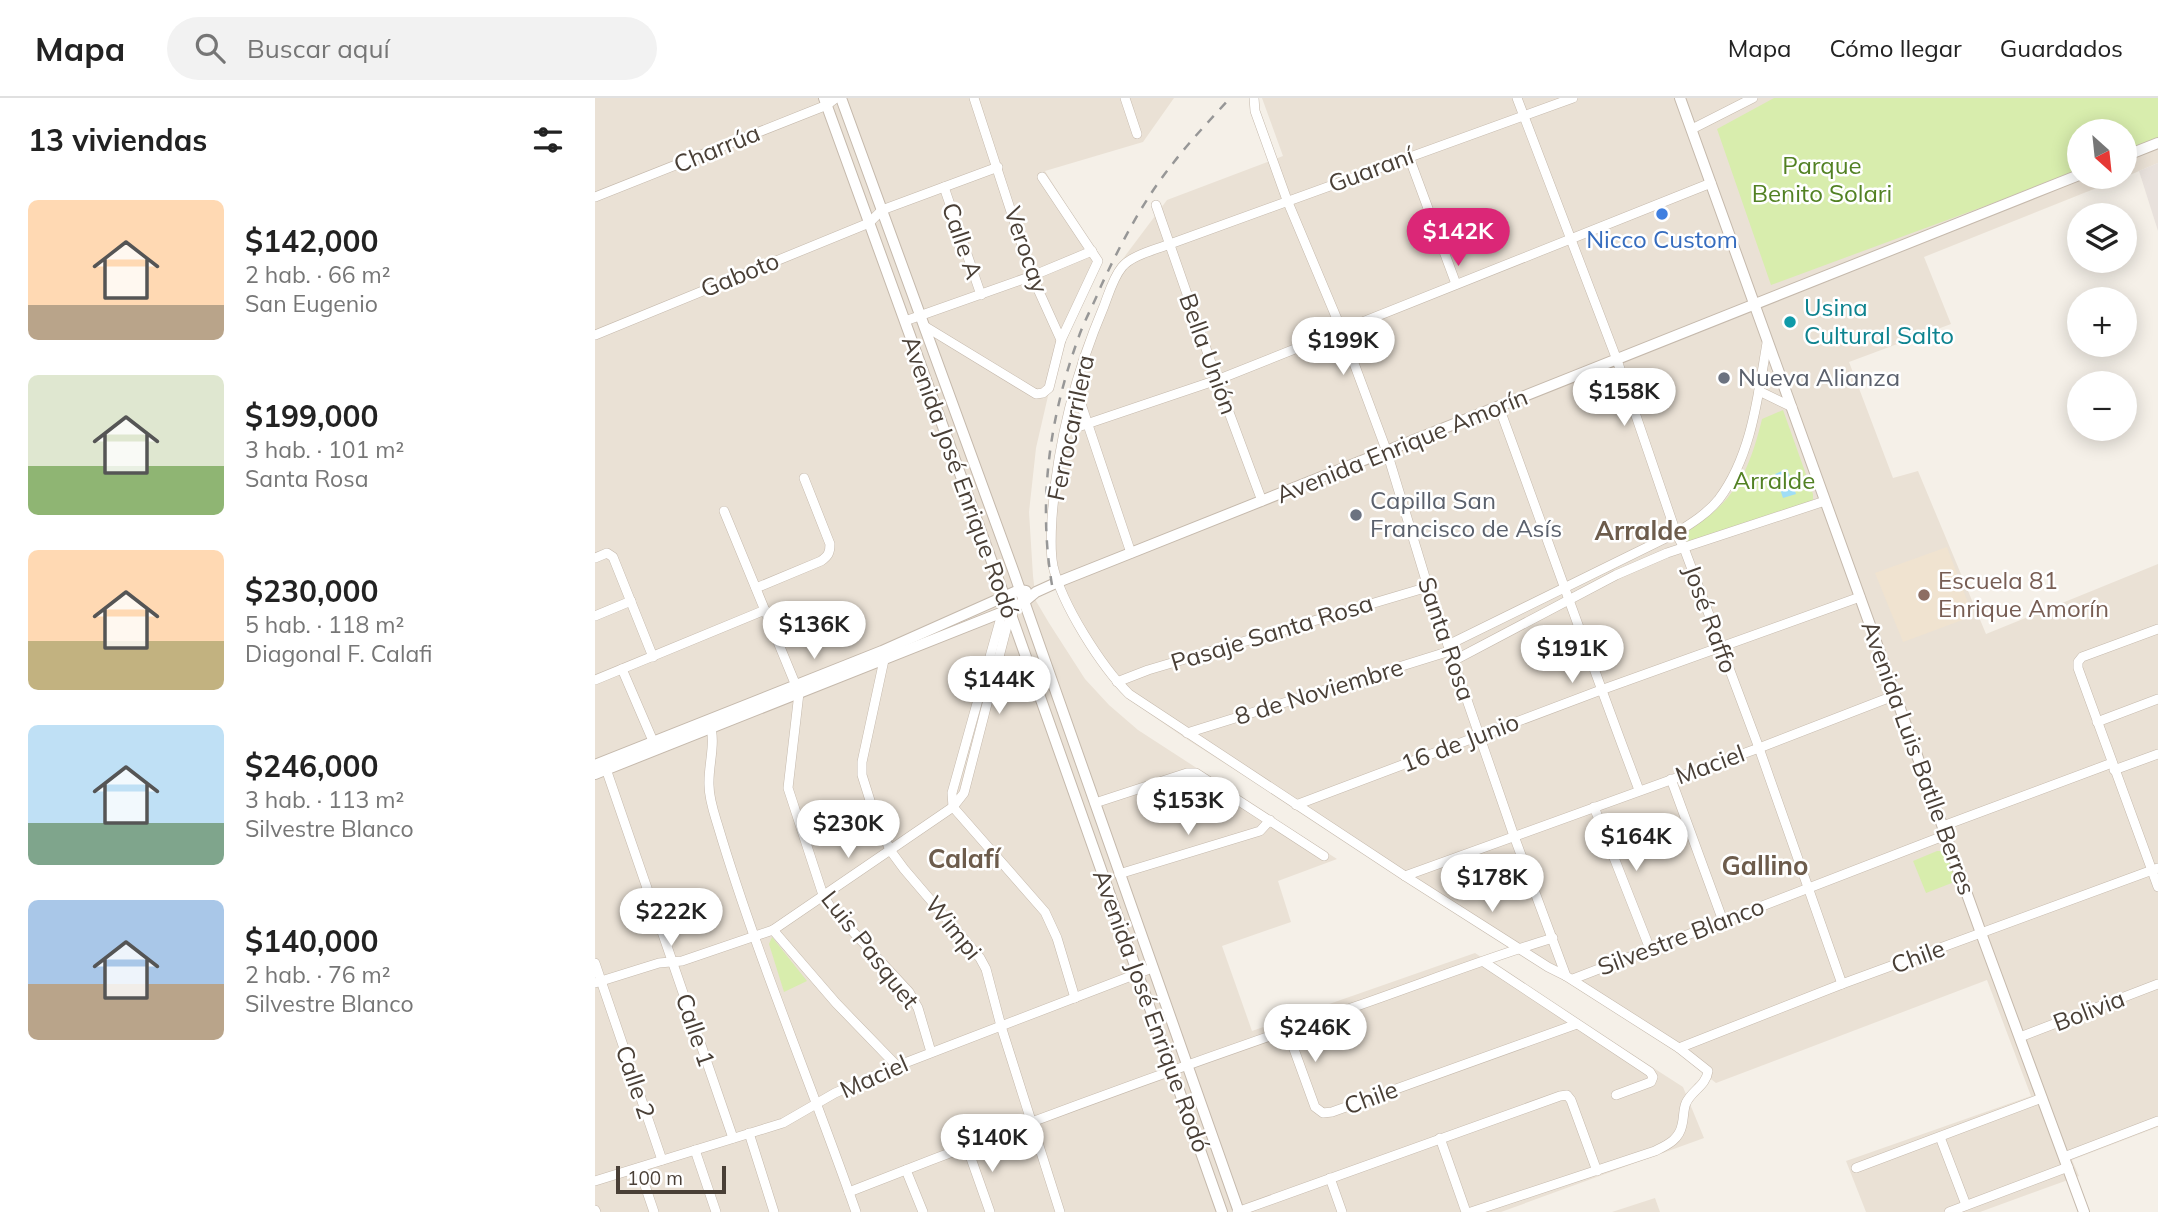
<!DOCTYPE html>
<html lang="es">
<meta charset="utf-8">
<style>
body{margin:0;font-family:Mulish,sans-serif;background:#f2f2f2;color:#222;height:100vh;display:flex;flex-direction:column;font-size:26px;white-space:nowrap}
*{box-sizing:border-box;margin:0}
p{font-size:23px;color:#767676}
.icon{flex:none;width:38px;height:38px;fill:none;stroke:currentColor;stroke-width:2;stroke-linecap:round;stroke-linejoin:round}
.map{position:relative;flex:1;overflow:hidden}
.sheet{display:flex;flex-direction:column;background:#fff;width:595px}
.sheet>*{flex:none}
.needle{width:46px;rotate:153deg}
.buttons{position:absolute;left:1472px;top:21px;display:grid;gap:14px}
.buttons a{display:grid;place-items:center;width:70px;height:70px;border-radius:50%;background:#fff;box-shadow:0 4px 18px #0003;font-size:35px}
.scale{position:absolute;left:21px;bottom:18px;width:110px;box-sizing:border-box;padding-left:7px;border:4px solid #493f36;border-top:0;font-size:19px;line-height:24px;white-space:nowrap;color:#493f36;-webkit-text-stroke:5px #fff;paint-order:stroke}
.price{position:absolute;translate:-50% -60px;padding:0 16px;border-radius:24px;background:#fff;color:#222;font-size:23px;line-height:46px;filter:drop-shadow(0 2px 4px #0008)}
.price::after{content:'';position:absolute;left:50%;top:42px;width:21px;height:16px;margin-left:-10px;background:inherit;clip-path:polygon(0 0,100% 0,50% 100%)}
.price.active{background:#db2777;color:#fff}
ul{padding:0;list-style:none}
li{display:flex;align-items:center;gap:21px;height:175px;padding:0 28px}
li span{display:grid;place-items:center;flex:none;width:196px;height:140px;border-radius:10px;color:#555}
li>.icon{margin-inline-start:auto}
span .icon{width:84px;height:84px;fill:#fffc;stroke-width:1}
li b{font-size:30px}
h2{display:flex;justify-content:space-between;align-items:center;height:84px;padding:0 28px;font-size:30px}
header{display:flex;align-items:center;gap:42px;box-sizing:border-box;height:98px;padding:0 35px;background:#fff;border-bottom:2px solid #e0e0e0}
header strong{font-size:33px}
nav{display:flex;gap:38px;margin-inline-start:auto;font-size:24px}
.search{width:490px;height:63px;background:#f2f2f2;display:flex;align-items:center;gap:18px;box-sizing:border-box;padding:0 24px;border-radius:38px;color:#767676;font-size:26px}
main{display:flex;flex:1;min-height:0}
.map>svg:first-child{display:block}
</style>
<header>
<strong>Mapa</strong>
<div class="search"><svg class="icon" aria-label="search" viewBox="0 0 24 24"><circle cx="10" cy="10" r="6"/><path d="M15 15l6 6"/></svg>Buscar aquí</div>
<nav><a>Mapa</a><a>Cómo llegar</a><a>Guardados</a></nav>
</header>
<main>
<section class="sheet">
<h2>13 viviendas<svg class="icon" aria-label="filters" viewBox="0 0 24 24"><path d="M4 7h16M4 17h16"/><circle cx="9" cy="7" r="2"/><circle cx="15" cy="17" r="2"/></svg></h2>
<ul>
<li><span style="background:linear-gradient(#ffd9b3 75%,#b9a48a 0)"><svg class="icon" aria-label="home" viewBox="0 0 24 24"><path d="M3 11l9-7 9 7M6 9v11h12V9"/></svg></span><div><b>$142,000</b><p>2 hab. · 66 m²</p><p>San Eugenio</p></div></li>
<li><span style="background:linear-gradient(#dfe7d0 65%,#8fb573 0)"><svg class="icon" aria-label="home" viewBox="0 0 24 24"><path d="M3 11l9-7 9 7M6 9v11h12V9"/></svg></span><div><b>$199,000</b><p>3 hab. · 101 m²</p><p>Santa Rosa</p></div></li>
<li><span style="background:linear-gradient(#ffd9b3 65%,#c2b280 0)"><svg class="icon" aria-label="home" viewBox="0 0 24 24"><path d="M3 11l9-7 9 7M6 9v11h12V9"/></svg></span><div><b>$230,000</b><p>5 hab. · 118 m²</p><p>Diagonal F. Calafi</p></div></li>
<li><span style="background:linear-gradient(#bfe0f5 70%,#7fa58c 0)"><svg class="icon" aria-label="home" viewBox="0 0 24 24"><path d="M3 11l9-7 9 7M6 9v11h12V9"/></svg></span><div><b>$246,000</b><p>3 hab. · 113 m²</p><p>Silvestre Blanco</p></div></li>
<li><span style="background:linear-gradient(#a9c7e8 60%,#b9a48a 0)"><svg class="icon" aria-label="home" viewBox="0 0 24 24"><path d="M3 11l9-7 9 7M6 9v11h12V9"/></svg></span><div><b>$140,000</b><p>2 hab. · 76 m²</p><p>Silvestre Blanco</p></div></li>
</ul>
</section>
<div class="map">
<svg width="1563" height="1114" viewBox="0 0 1563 1114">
<rect width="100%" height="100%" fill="#f5f0e8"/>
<!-- residential -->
<g fill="#eae1d5">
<polygon points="0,0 579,0 548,44 450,73 506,162 472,241 453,298 441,350 434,414 438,478 441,503 454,525 490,581 514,607 543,632 742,761 683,783 696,824 627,848 657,933 880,855 1088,989 1109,1040 906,1114 0,1114"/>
<polygon points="667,0 1563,0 1563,65 1530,79 1530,33 1484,33 1484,79 1529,79 1329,159 1356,226 1254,264 1298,380 1323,373 1391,536 1563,466 1563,1029 1477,1062 1484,1078 1385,1114 1271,1114 1251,1063 1436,998 1392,882 1121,985 1083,955 590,640 536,603 489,545 455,454 456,385 468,320 484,258 518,174 572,102 688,58"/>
<polygon points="1060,1100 1065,1114 1017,1114"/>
</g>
<!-- industrial -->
<polygon fill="#e8e1dc" points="1563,65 1563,133 1544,73"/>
<!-- education -->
<polygon fill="#f0e3d0" points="1352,449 1378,518 1308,544 1280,475"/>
<!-- green -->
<g fill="#d8edad">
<polygon points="1179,0 1563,0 1563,40 1530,53 1530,33 1484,33 1484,71 1401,104 1176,187 1122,31"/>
<path d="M1188,312L1218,396V403L1092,444L1089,436C1101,427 1114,419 1124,409C1149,385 1159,354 1167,321Z"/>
<polygon points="1342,753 1351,753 1362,783 1331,795 1318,763"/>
<polygon points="177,839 212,883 189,894 174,846"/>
</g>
<!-- water -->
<polygon fill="#9fddf7" points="1192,371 1201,396 1188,400 1180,376"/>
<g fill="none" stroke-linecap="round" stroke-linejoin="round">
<defs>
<g id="minor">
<polyline points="530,0 542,36"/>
<path d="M659,0L660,13L692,102L747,233L792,354L833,489L919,738L971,878L1084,950L1113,973C1111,988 1097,992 1091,1005C1088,1012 1089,1020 1087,1027C1084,1042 1072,1047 1060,1053L876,1114"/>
<polyline points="922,0 1022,262 1081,435 1089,450 1164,650 1247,886"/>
<polyline points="1097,31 1158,0"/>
<polyline points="814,59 861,186"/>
<polyline points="447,79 503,163 466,242"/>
<polyline points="349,89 386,197"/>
<polyline points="0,99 232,7 241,0"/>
<polyline points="561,107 622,282 667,403"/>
<polyline points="310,223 437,178 497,153"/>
<polyline points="331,229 441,296 448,295 454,290 466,242 437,178 379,0"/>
<polyline points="0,237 274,125 287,112 403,69"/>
<polyline points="481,291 536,455"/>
<polyline points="1164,293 1197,309"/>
<path d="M904,309C951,437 996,565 1044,692"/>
<polyline points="471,333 622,282 1116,85"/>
<polyline points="129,413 204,595 193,690 228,797 236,810 314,894 323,910 336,954"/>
<polyline points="0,460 12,455 18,459 58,559"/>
<path d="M161,490L226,463C233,458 235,455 235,446L209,380"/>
<polyline points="0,518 36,503"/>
<polyline points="1563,531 1487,559 1483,564 1483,570 1563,789"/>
<path d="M853,547L1081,435C1097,425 1113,415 1124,401C1157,357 1163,297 1172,245"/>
<polyline points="288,558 289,562 267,664 267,677 278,712 295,752 309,771 385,860 391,871 406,928 465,1114"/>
<polyline points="858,563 1021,477 1072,455 1230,403"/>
<polyline points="27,571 61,650"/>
<polyline points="0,582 170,512"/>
<polyline points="522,584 553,572 833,489"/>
<path d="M114,624C122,643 113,667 114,687C114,701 119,715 123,728C162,859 216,985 261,1114"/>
<polyline points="1502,624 1563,601"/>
<polyline points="592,635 855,553"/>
<polyline points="9,665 138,1040"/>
<polyline points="1519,672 1563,656"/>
<polyline points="1076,681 1128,823"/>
<polyline points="500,705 592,675 601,675 729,758"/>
<polyline points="701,707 1006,592 1265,499"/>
<polyline points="358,709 450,814 462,840 480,900"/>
<polyline points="358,709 357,695 408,512"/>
<polyline points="999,709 1055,851"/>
<polyline points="1348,728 1517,665"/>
<polyline points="524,776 665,733 675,722"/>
<polyline points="810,778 1164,650 1301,597"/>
<polyline points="178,832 241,905 302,968"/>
<polyline points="889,864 1055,974 1058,979 1056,984 1021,997"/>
<polyline points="0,865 67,1062"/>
<path d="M971,878L953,869L810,778L534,596C506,568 467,507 458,468C455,453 456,436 457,420C462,348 481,274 509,208C514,195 518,180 527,169C537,157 560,152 575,146L978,0"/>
<polyline points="978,881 1351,737"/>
<polyline points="0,885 64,865 87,863 178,832 358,709 369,695 412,528 418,515"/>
<polyline points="692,932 720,1009 728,1015 737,1014 982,926"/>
<polyline points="1425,939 1563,886"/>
<polyline points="1084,950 1247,886 1563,770"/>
<polyline points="154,1035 179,1114"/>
<polyline points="1345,1039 1371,1107"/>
<polyline points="845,1040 871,1114"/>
<polyline points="372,1049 395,1114"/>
<polyline points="100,1052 121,1114"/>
<polyline points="1469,1059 1563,1023"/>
<polyline points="44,1070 59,1114"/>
<polyline points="1261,1070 1447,1000"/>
<polyline points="311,1072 328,1114"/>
<polyline points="735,1080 747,1114"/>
<polyline points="0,1083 188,1025 240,995 302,968 557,870"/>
<path d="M254,1094C422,1028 592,966 762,908C828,885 892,860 958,840"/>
<polyline points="0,1112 1,1114"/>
<polyline points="642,1114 965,998 972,997 976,1002 1002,1073"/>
<polyline points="1354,1114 1473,1069"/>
</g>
<g id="tertiary">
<polyline points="229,0 414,511 627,1114"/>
<polyline points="246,0 418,472 644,1114"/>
<polyline points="1085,0 1386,835 1489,1114"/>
<polyline points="1530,58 1563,45"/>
<polyline points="0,667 287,553 424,492 431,493"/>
<polyline points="0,676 408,514 429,504 441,494 463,484 1484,77"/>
</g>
</defs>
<!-- minor casing -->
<use href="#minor" stroke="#c5b9ac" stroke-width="10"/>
<!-- tertiary casing -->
<use href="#tertiary" stroke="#c5b9ac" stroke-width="12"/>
<!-- minor -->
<use href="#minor" stroke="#fff" stroke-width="9"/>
<!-- tertiary -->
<use href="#tertiary" stroke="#fff" stroke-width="10"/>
<!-- rail -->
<path stroke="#979797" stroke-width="2.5" stroke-dasharray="9 9" stroke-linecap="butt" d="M457,487C443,404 454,321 483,241C489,223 499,206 506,188C526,145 549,101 579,64C596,42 616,21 635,0"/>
</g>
<!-- markers -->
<circle fill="#3f7fe0" stroke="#fff" stroke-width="2.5" cx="1067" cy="116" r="7"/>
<circle fill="#0f9aa8" stroke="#fff" stroke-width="2.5" cx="1195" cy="224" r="7"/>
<g fill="#6b7280" stroke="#fff" stroke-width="2.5">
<circle cx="1129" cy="280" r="7"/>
<circle cx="761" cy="417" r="7"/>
</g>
<circle fill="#8d6e63" stroke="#fff" stroke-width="2.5" cx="1329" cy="497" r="7"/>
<g text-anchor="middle" stroke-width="5" stroke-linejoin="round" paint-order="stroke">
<!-- street labels -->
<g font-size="24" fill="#493f36" stroke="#fff">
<text transform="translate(122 51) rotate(-22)" y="8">Charrúa</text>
<text transform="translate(776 72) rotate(-20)" y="8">Guaraní</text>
<text transform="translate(367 143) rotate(71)" y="8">Calle A</text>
<text transform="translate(431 152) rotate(71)" y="8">Verocay</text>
<text transform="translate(145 177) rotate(-22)" y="8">Gaboto</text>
<text transform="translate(613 256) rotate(70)" y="8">Bella Unión</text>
<text transform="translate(476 330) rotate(-78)" y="8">Ferrocarrilera</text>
<text transform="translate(807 348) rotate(-22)" y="8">Avenida Enrique Amorín</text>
<text transform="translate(365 379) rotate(70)" y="8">Avenida José Enrique Rodó</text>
<text transform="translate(1115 521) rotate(70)" y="8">José Raffo</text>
<text transform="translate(677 535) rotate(-17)" y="8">Pasaje Santa Rosa</text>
<text transform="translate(851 541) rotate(71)" y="8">Santa Rosa</text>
<text transform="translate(724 594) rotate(-17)" y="8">8 de Noviembre</text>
<text transform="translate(865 645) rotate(-21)" y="8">16 de Junio</text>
<text transform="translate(1323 660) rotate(70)" y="8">Avenida Luis Batlle Berres</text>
<text transform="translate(1115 667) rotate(-20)" y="8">Maciel</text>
<text transform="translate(358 830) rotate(51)" y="8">Wimpi</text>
<text transform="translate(1086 839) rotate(-21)" y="8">Silvestre Blanco</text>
<text transform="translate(275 852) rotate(52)" y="8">Luis Pasquet</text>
<text transform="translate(1323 859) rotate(-20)" y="8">Chile</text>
<text transform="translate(556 913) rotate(70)" y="8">Avenida José Enrique Rodó</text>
<text transform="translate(1494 913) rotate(-21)" y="8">Bolivia</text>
<text transform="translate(100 932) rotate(71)" y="8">Calle 1</text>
<text transform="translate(279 979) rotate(-24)" y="8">Maciel</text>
<text transform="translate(40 984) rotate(71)" y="8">Calle 2</text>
<text transform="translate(776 1000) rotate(-20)" y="8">Chile</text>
</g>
<!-- park labels -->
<g font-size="24" fill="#528123" stroke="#fff">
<text x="1227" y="76">Parque<tspan x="1227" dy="28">Benito Solari</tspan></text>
<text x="1179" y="391">Arralde</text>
</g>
<!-- shop labels -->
<g font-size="24" fill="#366cbe" stroke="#fff">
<text x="1067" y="150">Nicco Custom</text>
</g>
<!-- culture labels -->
<g font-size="24" fill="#0d838f" stroke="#fff" text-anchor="start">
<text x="1209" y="218">Usina<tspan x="1209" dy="28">Cultural Salto</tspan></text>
</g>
<!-- worship labels -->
<g font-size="24" fill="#5b616d" stroke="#fff" text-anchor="start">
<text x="1143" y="288">Nueva Alianza</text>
<text x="775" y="411">Capilla San<tspan x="775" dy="28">Francisco de Asís</tspan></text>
</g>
<!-- education labels -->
<g font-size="24" fill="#785e54" stroke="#fff" text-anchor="start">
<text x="1343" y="491">Escuela 81<tspan x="1343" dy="28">Enrique Amorín</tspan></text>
</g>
<!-- neighbourhood labels -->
<g font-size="26" font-weight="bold" fill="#6d5c4c" stroke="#fff">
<text x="1046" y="442">Arralde</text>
<text x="369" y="770">Calafí</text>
<text x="1170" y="777">Gallino</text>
</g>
</g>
</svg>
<div class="buttons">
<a><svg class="needle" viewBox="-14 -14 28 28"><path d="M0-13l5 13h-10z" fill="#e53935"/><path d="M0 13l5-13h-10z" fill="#767676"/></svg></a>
<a><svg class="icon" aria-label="layers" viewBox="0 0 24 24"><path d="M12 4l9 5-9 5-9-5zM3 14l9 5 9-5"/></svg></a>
<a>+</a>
<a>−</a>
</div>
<div class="scale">100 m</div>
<b class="price active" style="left:863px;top:170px">$142K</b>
<b class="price" style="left:748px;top:279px">$199K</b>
<b class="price" style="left:1029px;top:330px">$158K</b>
<b class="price" style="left:219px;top:563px">$136K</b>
<b class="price" style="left:977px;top:587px">$191K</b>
<b class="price" style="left:404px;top:618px">$144K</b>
<b class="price" style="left:593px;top:739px">$153K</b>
<b class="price" style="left:253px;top:762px">$230K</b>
<b class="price" style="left:1041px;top:775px">$164K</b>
<b class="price" style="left:897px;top:816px">$178K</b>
<b class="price" style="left:76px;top:850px">$222K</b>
<b class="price" style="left:720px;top:966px">$246K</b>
<b class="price" style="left:397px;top:1076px">$140K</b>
</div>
</main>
